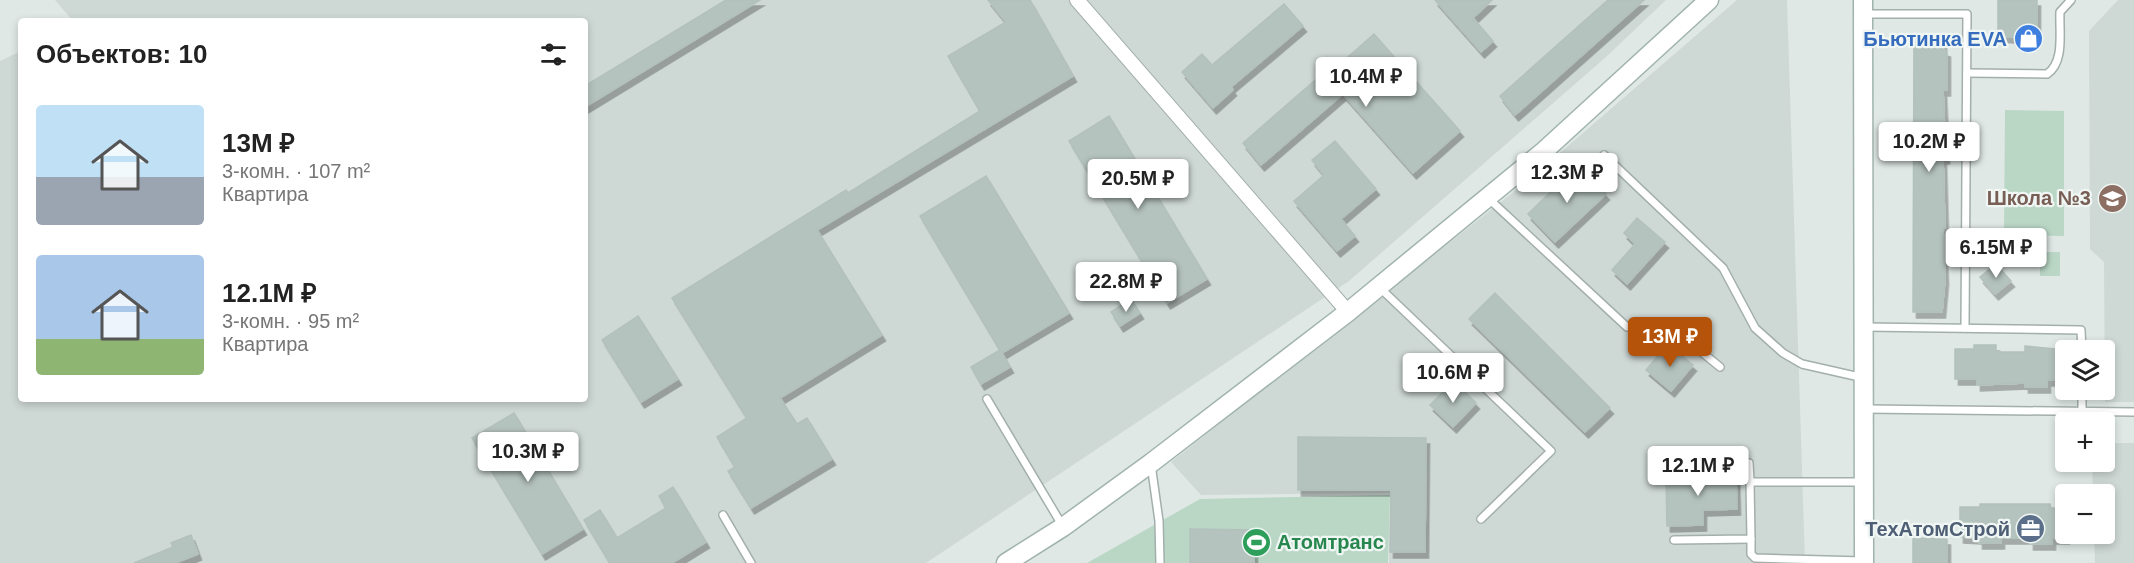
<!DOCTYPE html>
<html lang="ru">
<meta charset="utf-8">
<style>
body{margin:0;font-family:Helvetica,sans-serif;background:#f2f2f2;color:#222;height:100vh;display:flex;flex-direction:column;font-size:22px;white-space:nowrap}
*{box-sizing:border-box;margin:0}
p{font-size:20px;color:#767676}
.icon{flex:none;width:33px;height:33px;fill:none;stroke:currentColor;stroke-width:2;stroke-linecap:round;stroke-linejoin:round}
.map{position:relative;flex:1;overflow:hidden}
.panel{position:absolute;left:18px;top:18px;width:570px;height:384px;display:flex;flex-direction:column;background:#fff;border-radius:6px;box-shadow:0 3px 9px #0003}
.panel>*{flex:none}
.tools{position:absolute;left:2055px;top:340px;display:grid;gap:12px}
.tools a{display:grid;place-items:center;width:60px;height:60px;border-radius:6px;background:#fff;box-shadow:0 3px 9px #0003;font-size:30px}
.price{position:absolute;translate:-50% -51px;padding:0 14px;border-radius:6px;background:#fff;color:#222;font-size:20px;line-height:39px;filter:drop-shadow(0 2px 3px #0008)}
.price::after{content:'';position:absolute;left:50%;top:36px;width:18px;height:14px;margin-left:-9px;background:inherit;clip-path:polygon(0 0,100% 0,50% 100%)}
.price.selected{background:#b45309;color:#fff}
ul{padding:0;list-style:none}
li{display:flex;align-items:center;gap:18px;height:150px;padding:0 18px}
li span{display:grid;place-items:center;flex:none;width:168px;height:120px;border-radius:6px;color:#555}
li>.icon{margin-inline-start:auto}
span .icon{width:72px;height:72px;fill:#fffc;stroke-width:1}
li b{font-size:26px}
h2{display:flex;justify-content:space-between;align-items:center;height:72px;padding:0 18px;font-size:26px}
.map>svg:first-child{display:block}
</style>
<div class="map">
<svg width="2134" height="563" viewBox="0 0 2134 563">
<defs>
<filter id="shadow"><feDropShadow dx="3.5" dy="6" stdDeviation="0" flood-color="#0004"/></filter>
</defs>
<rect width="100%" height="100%" fill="#dfe8e5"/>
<!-- built -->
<g fill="#ced8d5">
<polygon points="55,0 1666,0 1606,57 1349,281 926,563 0,563 0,61 21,51 21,399 585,399 585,21 73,21"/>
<polygon points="1737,0 1787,0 1805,563 1389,563 1390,493 1201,495 1171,462 1525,183"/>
<polygon points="2118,0 2134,0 2134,402 2105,402 2104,262 2090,249 2089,31"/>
<polygon points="2105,443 2134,443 2134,563 2095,563 2094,534 2104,534 2104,495 2093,495 2092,462 2104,462"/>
</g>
<!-- green -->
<g fill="#bad7c6">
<polygon points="2005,110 2064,111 2064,236 2004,235"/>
<rect x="2040" y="252" width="20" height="24"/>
<polygon points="1390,495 1388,563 1087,563 1200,499"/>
</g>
<!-- building -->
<g fill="#b5c3bf" stroke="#b3c1bd" stroke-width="1.5" filter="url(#shadow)">
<polygon points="726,0 760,0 585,107 585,86"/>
<polygon points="988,0 1030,0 1073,76 817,230 882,335 780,398 797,424 807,418 832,459 751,508 728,471 735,467 717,437 747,418 672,298 846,190 848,193 980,111 948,56 1006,22"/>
<polygon points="1435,0 1492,0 1473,18 1493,41 1481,52"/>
<polygon points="1608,0 1644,0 1515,115 1500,96"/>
<polygon points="1998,0 2037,0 2037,39 1998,36"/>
<polygon points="1284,4 1303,26 1231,87 1233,90 1213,108 1182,72 1202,54 1212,65"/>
<polygon points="1374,34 1460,131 1413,173 1343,94 1261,165 1243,143 1320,76 1323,79"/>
<polygon points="1914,36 1943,36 1943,50 1947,51 1947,90 1943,90 1946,158 1943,158 1945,228 1943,228 1945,279 1942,312 1913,312"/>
<polygon points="1109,116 1207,279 1167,303 1069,141"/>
<polygon points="1335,141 1376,189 1341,219 1355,236 1337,251 1294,201 1324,175 1312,160"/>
<polygon points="1578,165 1606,194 1555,242 1528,214"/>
<polygon points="986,176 1069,313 1002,353 1010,367 981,384 971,367 1000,350 920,216"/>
<polygon points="1637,218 1665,242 1627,284 1612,270 1635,244 1624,233"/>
<polygon points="1996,264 2011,281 1995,294 1980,277"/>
<polygon points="1495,293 1610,408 1585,432 1469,319"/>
<polygon points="1131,299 1140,313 1120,326 1111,312"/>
<polygon points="638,316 678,379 641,402 602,340"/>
<polygon points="1668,344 1693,365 1671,391 1646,370"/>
<polygon points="1974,345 1996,345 1996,352 2025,352 2025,346 2066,350 2066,380 2047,380 2047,387 2025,387 2025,383 1977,385 1977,379 1955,379 1955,349 1974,349"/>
<polygon points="1454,381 1476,403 1453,427 1430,405"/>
<polygon points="514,413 583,529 542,554 472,438"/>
<polygon points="1298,437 1426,438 1425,552 1390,552 1391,490 1298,490"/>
<polygon points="1736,474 1737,509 1703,510 1703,525 1667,526 1666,476"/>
<polygon points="673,487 706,542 672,563 610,563 584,520 600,510 617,538 666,508 659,496"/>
<polygon points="1980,504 2050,504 2051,508 2066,508 2066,538 2052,538 2052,544 2030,544 2030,538 2001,538 2001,543 1979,543 1979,538 1960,537 1960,507 1980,507"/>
<polygon points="1190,529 1254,530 1254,563 1190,563"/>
<polygon points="191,535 198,554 175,563 134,563 173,547 171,543"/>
<polygon points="1913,538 1947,539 1947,563 1913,563"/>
</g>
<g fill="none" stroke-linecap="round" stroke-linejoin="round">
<defs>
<g id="lane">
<polyline points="1863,14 1967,14 1965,328"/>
<path d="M1967,73L2047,74C2065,62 2059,32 2060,12L2071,0"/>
<polyline points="1604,155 1723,268 1755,328 1783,353 1802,364 1864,378"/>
<polyline points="1489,199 1627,327 1665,322 1720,367"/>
<polyline points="1379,287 1551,451 1481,519"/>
<polyline points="1865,327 2081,330 2082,351"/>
<polyline points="2082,390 2082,412"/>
<polyline points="987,399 1062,525"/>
<polyline points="1865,409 2134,412"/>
<polyline points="1709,462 1749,463 1750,482"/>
<polyline points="1151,464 1159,521 1160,563"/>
<polyline points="723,515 751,563"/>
<polyline points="1751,539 1751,554 1755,558 1863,561"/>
<polyline points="1674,540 1751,539 1750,482 1862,482"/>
</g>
<polyline id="street" points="1077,0 1348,312"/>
<g id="secondary">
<polyline points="1863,0 1864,563"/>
<polyline points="1006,563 1063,527 1151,463 1348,312 1544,151 1709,0"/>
</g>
</defs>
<!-- lane casing -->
<use href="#lane" stroke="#a3afac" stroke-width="10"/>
<!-- street casing -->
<use href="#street" stroke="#a3afac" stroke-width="16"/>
<!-- secondary casing -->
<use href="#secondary" stroke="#a0b3ae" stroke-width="21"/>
<!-- lane -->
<use href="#lane" stroke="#fff" stroke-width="7"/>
<!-- street -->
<use href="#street" stroke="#fff" stroke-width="14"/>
<!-- secondary -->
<use href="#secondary" stroke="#fff" stroke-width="18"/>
</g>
<!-- icons -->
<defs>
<symbol id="shop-disc" viewBox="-11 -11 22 22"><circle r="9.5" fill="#3f7fe0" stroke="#eff6f3"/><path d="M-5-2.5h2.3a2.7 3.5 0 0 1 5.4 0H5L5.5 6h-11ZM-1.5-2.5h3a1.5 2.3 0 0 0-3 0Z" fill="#fff"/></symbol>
<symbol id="school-disc" viewBox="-11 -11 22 22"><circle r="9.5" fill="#8d6e63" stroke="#eff6f3"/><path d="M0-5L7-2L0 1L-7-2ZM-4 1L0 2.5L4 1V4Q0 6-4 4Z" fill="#fff"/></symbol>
<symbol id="office-disc" viewBox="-11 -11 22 22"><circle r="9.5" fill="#5c6f8a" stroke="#eff6f3"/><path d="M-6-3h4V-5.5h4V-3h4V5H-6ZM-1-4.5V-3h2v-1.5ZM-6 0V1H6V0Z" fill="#fff"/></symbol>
<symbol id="stadium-disc" viewBox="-11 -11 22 22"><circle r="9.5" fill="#2e9e5b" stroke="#eff6f3"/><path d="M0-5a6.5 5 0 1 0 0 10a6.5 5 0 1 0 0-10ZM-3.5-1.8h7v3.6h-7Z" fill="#fff"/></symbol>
</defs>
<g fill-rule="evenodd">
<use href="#shop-disc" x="2012" y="22" width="33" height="33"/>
<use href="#school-disc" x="2096" y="182" width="33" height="33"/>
<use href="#office-disc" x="2014" y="512" width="33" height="33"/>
<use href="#stadium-disc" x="1240" y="526" width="33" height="33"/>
</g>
<g text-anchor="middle" stroke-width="4.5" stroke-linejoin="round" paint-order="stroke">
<!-- shop labels -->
<g font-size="20" font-weight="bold" fill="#366cbe" stroke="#eff6f3" text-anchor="end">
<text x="2007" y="46">Бьютинка EVA</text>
</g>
<!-- education labels -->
<g font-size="20" font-weight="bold" fill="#785e54" stroke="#eff6f3" text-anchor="end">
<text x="2091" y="205">Школа №3</text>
</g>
<!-- service labels -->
<g font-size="20" font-weight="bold" fill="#4e5e75" stroke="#eff6f3" text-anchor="end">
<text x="2010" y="536">ТехАтомСтрой</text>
</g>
<!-- leisure labels -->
<g font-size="20" font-weight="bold" fill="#27864d" stroke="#eff6f3" text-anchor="start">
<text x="1277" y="549">Атомтранс</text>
</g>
</g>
</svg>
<div class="tools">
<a><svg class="icon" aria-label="layers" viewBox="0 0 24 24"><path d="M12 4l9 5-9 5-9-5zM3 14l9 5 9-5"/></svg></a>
<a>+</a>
<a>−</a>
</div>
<b class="price" style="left:1366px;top:108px">10.4M ₽</b>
<b class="price" style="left:1929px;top:173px">10.2M ₽</b>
<b class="price" style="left:1567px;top:204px">12.3M ₽</b>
<b class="price" style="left:1138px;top:210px">20.5M ₽</b>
<b class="price" style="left:1996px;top:279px">6.15M ₽</b>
<b class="price" style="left:1126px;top:313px">22.8M ₽</b>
<b class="price selected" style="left:1670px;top:368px">13M ₽</b>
<b class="price" style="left:1453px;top:404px">10.6M ₽</b>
<b class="price" style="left:528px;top:483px">10.3M ₽</b>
<b class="price" style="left:1698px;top:497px">12.1M ₽</b>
<section class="panel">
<h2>Объектов: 10<svg class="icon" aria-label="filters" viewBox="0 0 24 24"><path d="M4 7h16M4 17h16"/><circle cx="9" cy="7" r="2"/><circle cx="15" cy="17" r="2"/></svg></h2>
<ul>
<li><span style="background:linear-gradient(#bfe0f5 60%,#9aa5b1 0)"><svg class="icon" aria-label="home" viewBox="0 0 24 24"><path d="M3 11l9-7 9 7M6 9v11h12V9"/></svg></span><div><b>13M ₽</b><p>3-комн. · 107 m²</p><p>Квартира</p></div></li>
<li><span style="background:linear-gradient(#a9c7e8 70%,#8fb573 0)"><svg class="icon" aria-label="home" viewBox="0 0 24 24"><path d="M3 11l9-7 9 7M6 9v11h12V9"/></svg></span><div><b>12.1M ₽</b><p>3-комн. · 95 m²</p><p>Квартира</p></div></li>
</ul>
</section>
</div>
